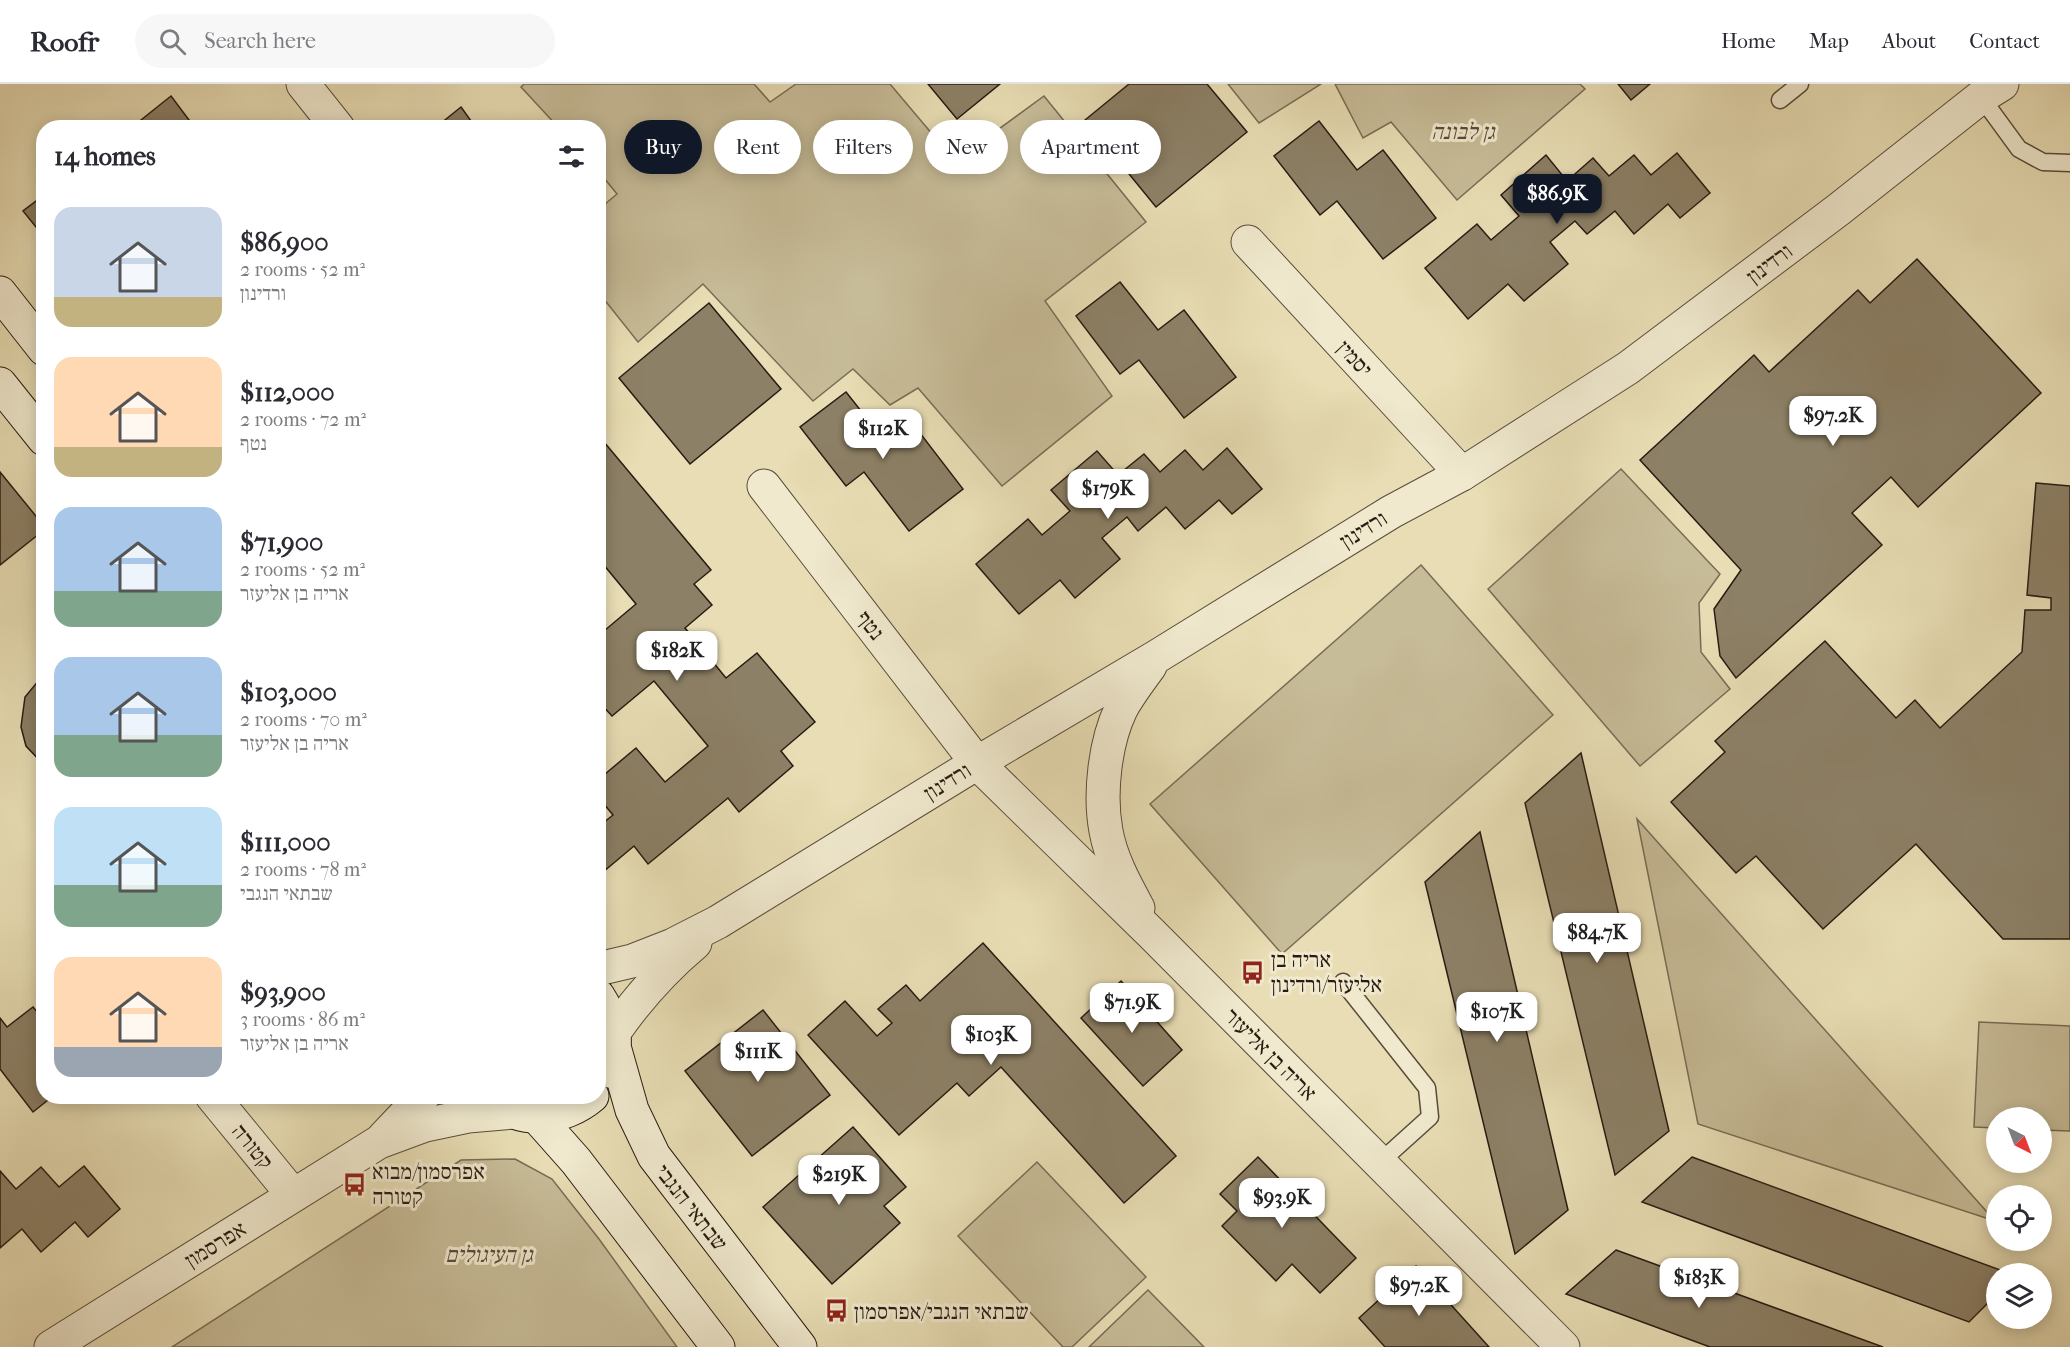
<!DOCTYPE html>
<meta charset="utf-8">
<style>
body{margin:0;font-family:"IM FELL French Canon","Frank Ruhl Libre",serif;background:#f7f7f7;color:#2b2b33;height:100vh;display:flex;flex-direction:column;font-size:22px;white-space:nowrap}
*{box-sizing:border-box;margin:0}
p{font-size:20px;color:#7c7c81}
.icon{flex:none;width:33px;height:33px;fill:none;stroke:currentColor;stroke-width:2;stroke-linecap:round;stroke-linejoin:round}
.map{position:relative;flex:1;overflow:hidden}
.drawer{position:absolute;left:36px;top:36px;width:570px;height:984px;display:flex;flex-direction:column;background:#fff;border-radius:24px;box-shadow:0 3px 15px #0003}
.drawer>*{flex:none}
.banner{position:absolute;left:624px;top:36px;width:570px;height:54px;display:flex;gap:12px}
.needle{width:39px;rotate:138deg}
.buttons{position:absolute;left:1986px;top:1023px;display:grid;gap:12px}
.buttons a{display:grid;place-items:center;width:66px;height:66px;border-radius:50%;background:#fff;box-shadow:0 3px 15px #0003;font-size:30px}
.price{position:absolute;translate:-50% -51px;padding:0 14px;border-radius:12px;background:#fff;color:#222;font-size:20px;line-height:39px;filter:drop-shadow(0 2px 3px #0008)}
.price::after{content:'';position:absolute;left:50%;top:36px;width:18px;height:14px;margin-left:-9px;background:inherit;clip-path:polygon(0 0,100% 0,50% 100%)}
.price.current{background:#111827;color:#fff}
ul{padding:0;list-style:none}
li{display:flex;align-items:center;gap:18px;height:150px;padding:0 18px}
li span{display:grid;place-items:center;flex:none;width:168px;height:120px;border-radius:18px;color:#555}
li>.icon{margin-inline-start:auto}
span .icon{width:72px;height:72px;fill:#fffc;stroke-width:1}
li b{font-size:26px}
h2{display:flex;justify-content:space-between;align-items:center;height:72px;padding:0 18px;font-size:26px}
.tag{padding:0 21px;border-radius:27px;background:#fff;box-shadow:0 3px 15px #0003;font-size:21px;line-height:54px}
.tag.current{background:#111827;color:#fff}
header{display:flex;align-items:center;gap:36px;box-sizing:border-box;height:84px;padding:0 30px;background:#fff;border-bottom:2px solid #e1e1e2}
header strong{font-size:28px}
nav{display:flex;gap:33px;margin-inline-start:auto;font-size:21px}
.search{width:420px;height:54px;background:#f7f7f7;display:flex;align-items:center;gap:15px;box-sizing:border-box;padding:0 21px;border-radius:33px;color:#7c7c81;font-size:22px}
.map>svg:first-child{display:block}
</style>
<header>
<strong>Roofr</strong>
<div class="search"><svg class="icon" aria-label="search" viewBox="0 0 24 24"><circle cx="10" cy="10" r="6"/><path d="M15 15l6 6"/></svg>Search here</div>
<nav><a>Home</a><a>Map</a><a>About</a><a>Contact</a></nav>
</header>
<div class="map">
<svg width="2070" height="1263" viewBox="0 0 2070 1263">
<rect width="100%" height="100%" fill="#e8ddb4"/>
<filter id="stains"><feTurbulence type="fractalNoise" baseFrequency=".00333" numOctaves="4"/><feColorMatrix values="0 0 0 0 .2 0 0 0 0 .09 0 0 0 0 .02 0 0 0 .5 -.17"/></filter>
<radialGradient id="worn" r=".72"><stop offset=".6" stop-color="#630" stop-opacity="0"/><stop offset="1" stop-color="#630" stop-opacity=".3"/></radialGradient>
<!-- green -->
<g fill="#c7bc98" stroke="#786c55" stroke-width="1.5">
<polygon points="524,0 754,0 770,18 796,0 890,0 955,77 1044,12 1146,138 1045,217 1112,312 1002,402 918,304 890,321 853,285 813,317 703,200 638,258 599,209 599,125 617,110 599,88 598,44 558,43 521,3"/>
<polygon points="1228,0 1321,0 1259,39"/>
<polygon points="1335,0 1580,0 1585,5 1457,116 1391,38 1363,54"/>
<polygon points="1621,385 1720,490 1699,519 1701,568 1730,605 1640,682 1488,505"/>
<polygon points="1421,481 1553,631 1282,870 1150,720"/>
<polygon points="1637,735 1995,1137 1698,1040"/>
<polygon points="1979,938 2070,942 2070,1047 2042,1046 2042,1034 1996,1034 1996,1044 1974,1043"/>
<polygon points="515,1075 552,1095 599,1155 677,1263 172,1263 461,1076"/>
<polygon points="1037,1078 1146,1193 1072,1263 1063,1263 958,1152"/>
<polygon points="1148,1206 1204,1263 1089,1263"/>
</g>
<!-- building -->
<g fill="#8c8066" stroke="#281b12" stroke-width="1.5">
<polygon points="928,0 1000,0 957,35"/>
<polygon points="1129,0 1207,0 1247,48 1156,123 1085,36"/>
<polygon points="1618,0 1650,0 1631,16"/>
<polygon points="171,12 195,44 131,44"/>
<polygon points="461,23 476,44 435,44"/>
<polygon points="1319,37 1357,86 1383,66 1436,134 1383,175 1337,117 1320,131 1274,72"/>
<polygon points="1677,69 1710,109 1680,134 1668,120 1634,150 1615,127 1587,150 1575,137 1550,158 1568,180 1524,217 1508,200 1468,235 1425,184 1477,140 1491,156 1519,132 1501,111 1546,71 1567,97 1593,74 1609,92 1634,71 1651,91"/>
<polygon points="44,111 44,153 23,127"/>
<polygon points="1917,175 2041,309 1918,423 1891,393 1852,429 1882,461 1736,594 1720,572 1714,525 1741,486 1640,376 1754,271 1769,288 1858,206 1870,219"/>
<polygon points="1120,198 1158,246 1184,226 1236,293 1184,334 1139,276 1120,290 1076,232"/>
<polygon points="709,219 781,305 690,380 619,294"/>
<polygon points="846,308 884,356 910,336 963,405 909,447 864,388 846,402 800,343"/>
<polygon points="599,352 711,486 694,500 712,521 685,544 726,594 757,569 815,638 781,667 793,682 739,728 728,714 648,780 634,762 603,788 598,783 598,743 613,731 598,713 598,696 636,664 665,698 708,662 654,597 612,632 598,617 598,552 636,520 598,474"/>
<polygon points="1227,364 1262,405 1232,430 1219,416 1185,445 1166,423 1138,447 1127,433 1102,454 1120,475 1075,514 1060,496 1019,530 976,480 1028,435 1042,451 1070,427 1051,406 1097,367 1118,391 1144,370 1160,388 1185,366 1203,386"/>
<polygon points="0,388 44,442 44,446 0,481"/>
<polygon points="2036,399 2070,402 2070,855 2003,855 1916,760 1823,845 1756,772 1736,789 1671,718 1725,668 1715,657 1825,557 1896,634 1915,616 1940,644 2022,568 2025,526 2051,526 2051,514 2027,511"/>
<polygon points="44,590 44,681 26,662 21,643 25,613"/>
<polygon points="1581,669 1669,1047 1615,1091 1525,719"/>
<polygon points="1480,748 1568,1126 1515,1170 1425,798"/>
<polygon points="983,859 1176,1072 1124,1119 1001,983 969,1012 957,999 899,1051 808,951 845,917 877,952 892,939 878,925 906,901 920,917"/>
<polygon points="1121,897 1182,966 1143,1002 1081,934"/>
<polygon points="33,923 44,936 44,1012 53,1012 33,1028 0,985 0,934 7,943"/>
<polygon points="763,926 830,1011 752,1072 685,987"/>
<polygon points="853,1043 906,1103 884,1122 900,1139 832,1200 763,1123"/>
<polygon points="1258,1073 1356,1174 1320,1209 1292,1180 1276,1197 1222,1142 1237,1127 1220,1110"/>
<polygon points="1692,1073 2011,1190 1996,1190 1996,1211 1969,1238 1642,1118"/>
<polygon points="84,1082 120,1125 88,1153 75,1138 41,1168 22,1145 0,1164 0,1087 16,1105 41,1083 59,1103"/>
<polygon points="1616,1166 1883,1263 1710,1263 1566,1210"/>
<polygon points="1416,1182 1489,1263 1385,1263 1359,1234"/>
</g>
<g fill="none" stroke-linecap="round" stroke-linejoin="round">
<defs>
<g id="lane">
<polyline points="1981,13 2019,65 2043,78 2070,79"/>
<polyline points="1780,16 1800,0"/>
<polyline points="1343,898 1427,1004 1430,1033 1379,1079"/>
</g>
<g id="street">
<polyline points="303,0 338,44"/>
<polyline points="1248,158 1462,390"/>
<polyline points="764,402 977,679 1152,850 1563,1263"/>
<path d="M1138,824C1125,800 1111,775 1106,747C1099,710 1105,658 1121,625C1129,610 1140,596 1150,582"/>
<polyline points="598,885 632,877 673,861 718,838 977,679 1156,573 1391,428 1462,390 1628,284 1838,126 1981,13 2002,0"/>
<path d="M615,947C638,914 664,885 695,859"/>
<polyline points="212,1012 293,1111"/>
<polyline points="384,1053 423,1012"/>
<polyline points="51,1263 379,1058 425,1041 468,1032 514,1028"/>
</g>
<g id="secondary">
<polyline points="0,209 44,265"/>
<polyline points="0,300 44,355"/>
<path d="M598,912C616,940 618,956 610,987"/>
<polyline points="615,966 632,1026 654,1072 800,1263"/>
<path d="M491,1012C518,1042 564,1036 592,1012"/>
<polyline points="537,1033 576,1077 718,1263"/>
</g>
</defs>
<!-- lane casing -->
<use href="#lane" stroke="#584c3a" stroke-width="19"/>
<!-- street casing -->
<use href="#street" stroke="#584c3a" stroke-width="35"/>
<!-- secondary casing -->
<use href="#secondary" stroke="#281b12" stroke-width="35"/>
<!-- lane -->
<use href="#lane" stroke="#f0e9ce" stroke-width="16"/>
<!-- street -->
<use href="#street" stroke="#f0e9ce" stroke-width="33"/>
<!-- secondary -->
<use href="#secondary" stroke="#f0e9ce" stroke-width="33"/>
</g>
<!-- icons -->
<defs>
<symbol id="bus-bare" viewBox="-9 -9 18 18"><path d="M-5-6H5V4H4V6H2V4H-2V6H-4V4H-5ZM-3.5-4V0h7V-4ZM-3.5 1.2v1.5H-2V1.2ZM2 1.2v1.5H3.5V1.2Z" fill="#8f2418" stroke="#f0e9ce" stroke-width="2.5" paint-order="stroke"/></symbol>
</defs>
<g fill-rule="evenodd">
<use href="#bus-bare" x="1236" y="872" width="33" height="33"/>
<use href="#bus-bare" x="338" y="1084" width="33" height="33"/>
<use href="#bus-bare" x="820" y="1210" width="33" height="33"/>
</g>
<g text-anchor="middle" stroke-width="6" stroke-linejoin="round" paint-order="stroke">
<!-- park labels -->
<g font-size="22" font-style="italic" fill="#584b3a" stroke="#f0e9ce">
<text x="1463" y="55">גן לבונה</text>
<text x="489" y="1178">גן העיגולים</text>
</g>
<!-- street labels -->
<g font-size="22" fill="#281b12" stroke="#f0e9ce">
<text transform="translate(1769 179) rotate(-37)" y="8">ורדינון</text>
<text transform="translate(1355 274) rotate(47)" y="8">יסמין</text>
<text transform="translate(1363 445) rotate(-32)" y="8">ורדינון</text>
<text transform="translate(871 541) rotate(52)" y="8">נטף</text>
<text transform="translate(947 697) rotate(-32)" y="8">ורדינון</text>
<text transform="translate(1271 970) rotate(45)" y="8">אריה בן אליעזר</text>
<text transform="translate(253 1062) rotate(51)" y="8">קטורה</text>
<text transform="translate(692 1123) rotate(52)" y="8">שבתאי הנגבי</text>
<text transform="translate(215 1160) rotate(-32)" y="8">אפרסמון</text>
</g>
<!-- poi labels -->
<g font-size="22" fill="#281b12" stroke="#f0e9ce" text-anchor="start">
<text x="1271" y="883">אריה בן<tspan x="1271" dy="25">אליעזר/ורדינון</tspan></text>
<text x="372" y="1095">אפרסמון/מבוא<tspan x="372" dy="25">קטורה</tspan></text>
<text x="854" y="1235">שבתאי הנגבי/אפרסמון</text>
</g>
</g>
<rect width="100%" height="100%" filter="url(#stains)"/>
<rect width="100%" height="100%" fill="url(#worn)"/>
</svg>
<div class="buttons">
<a><svg class="needle" viewBox="-14 -14 28 28"><path d="M0-13l5 13h-10z" fill="#e53935"/><path d="M0 13l5-13h-10z" fill="#7c7c81"/></svg></a>
<a><svg class="icon" aria-label="locate" viewBox="0 0 24 24"><circle cx="12" cy="12" r="6"/><path d="M12 2v4M12 18v4M2 12h4M18 12h4"/></svg></a>
<a><svg class="icon" aria-label="layers" viewBox="0 0 24 24"><path d="M12 4l9 5-9 5-9-5zM3 14l9 5 9-5"/></svg></a>
</div>
<b class="price current" style="left:1557px;top:141px">$86.9K</b>
<b class="price" style="left:1833px;top:363px">$97.2K</b>
<b class="price" style="left:883px;top:376px">$112K</b>
<b class="price" style="left:1108px;top:436px">$179K</b>
<b class="price" style="left:677px;top:598px">$182K</b>
<b class="price" style="left:1597px;top:880px">$84.7K</b>
<b class="price" style="left:1132px;top:950px">$71.9K</b>
<b class="price" style="left:1497px;top:959px">$107K</b>
<b class="price" style="left:991px;top:982px">$103K</b>
<b class="price" style="left:758px;top:999px">$111K</b>
<b class="price" style="left:839px;top:1122px">$219K</b>
<b class="price" style="left:1282px;top:1145px">$93.9K</b>
<b class="price" style="left:1699px;top:1225px">$183K</b>
<b class="price" style="left:1419px;top:1233px">$97.2K</b>
<div class="banner">
<a class="tag current">Buy</a>
<a class="tag">Rent</a>
<a class="tag">Filters</a>
<a class="tag">New</a>
<a class="tag">Apartment</a>
</div>
<section class="drawer">
<h2>14 homes<svg class="icon" aria-label="filters" viewBox="0 0 24 24"><path d="M4 7h16M4 17h16"/><circle cx="9" cy="7" r="2"/><circle cx="15" cy="17" r="2"/></svg></h2>
<ul>
<li><span style="background:linear-gradient(#c9d6e8 75%,#c2b280 0)"><svg class="icon" aria-label="home" viewBox="0 0 24 24"><path d="M3 11l9-7 9 7M6 9v11h12V9"/></svg></span><div><b>$86,900</b><p>2 rooms · 52 m²</p><p>ורדינון</p></div></li>
<li><span style="background:linear-gradient(#ffd9b3 75%,#c2b280 0)"><svg class="icon" aria-label="home" viewBox="0 0 24 24"><path d="M3 11l9-7 9 7M6 9v11h12V9"/></svg></span><div><b>$112,000</b><p>2 rooms · 72 m²</p><p>נטף</p></div></li>
<li><span style="background:linear-gradient(#a9c7e8 70%,#7fa58c 0)"><svg class="icon" aria-label="home" viewBox="0 0 24 24"><path d="M3 11l9-7 9 7M6 9v11h12V9"/></svg></span><div><b>$71,900</b><p>2 rooms · 52 m²</p><p>אריה בן אליעזר</p></div></li>
<li><span style="background:linear-gradient(#a9c7e8 65%,#7fa58c 0)"><svg class="icon" aria-label="home" viewBox="0 0 24 24"><path d="M3 11l9-7 9 7M6 9v11h12V9"/></svg></span><div><b>$103,000</b><p>2 rooms · 70 m²</p><p>אריה בן אליעזר</p></div></li>
<li><span style="background:linear-gradient(#bfe0f5 65%,#7fa58c 0)"><svg class="icon" aria-label="home" viewBox="0 0 24 24"><path d="M3 11l9-7 9 7M6 9v11h12V9"/></svg></span><div><b>$111,000</b><p>2 rooms · 78 m²</p><p>שבתאי הנגבי</p></div></li>
<li><span style="background:linear-gradient(#ffd9b3 75%,#9aa5b1 0)"><svg class="icon" aria-label="home" viewBox="0 0 24 24"><path d="M3 11l9-7 9 7M6 9v11h12V9"/></svg></span><div><b>$93,900</b><p>3 rooms · 86 m²</p><p>אריה בן אליעזר</p></div></li>
</ul>
</section>
</div>
